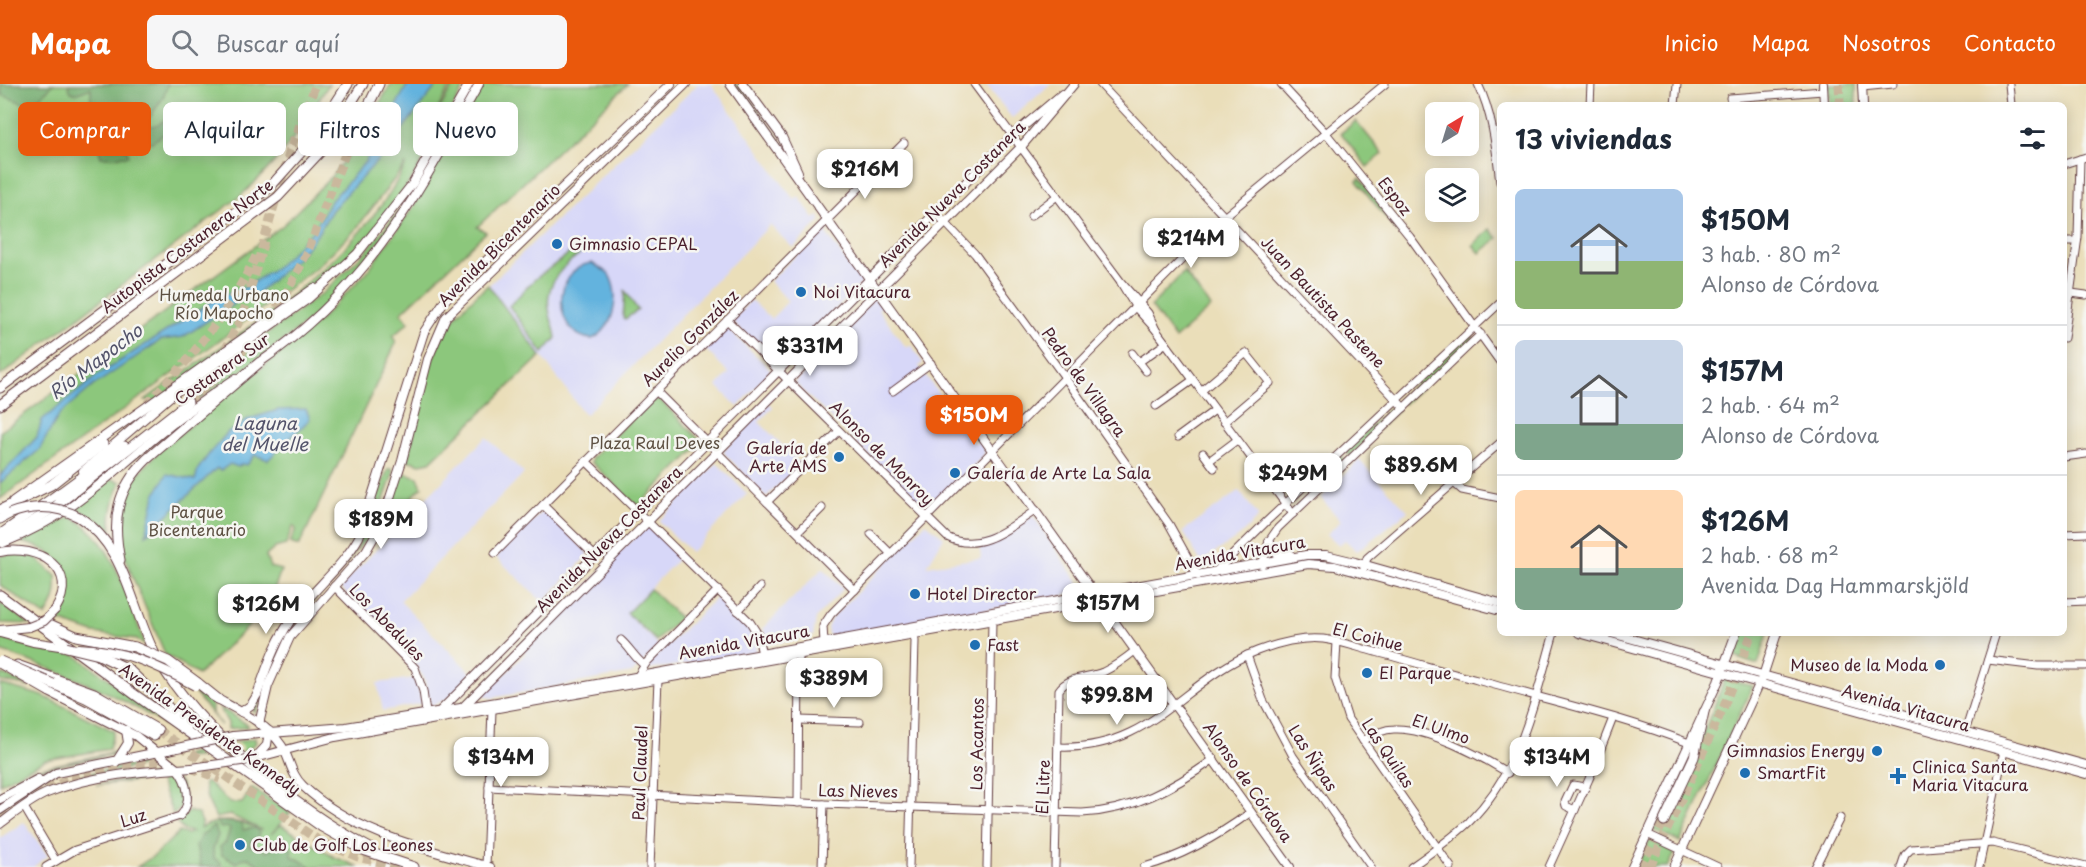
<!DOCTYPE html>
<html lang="es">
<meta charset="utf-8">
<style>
body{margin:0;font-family:"Playpen Sans",sans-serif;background:#f6f6f7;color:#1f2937;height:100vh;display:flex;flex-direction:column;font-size:22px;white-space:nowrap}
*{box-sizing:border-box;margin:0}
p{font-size:20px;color:#747a83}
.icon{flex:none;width:33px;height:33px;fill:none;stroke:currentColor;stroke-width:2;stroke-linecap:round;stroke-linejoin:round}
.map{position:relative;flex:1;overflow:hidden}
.sheet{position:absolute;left:1497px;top:18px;width:570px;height:534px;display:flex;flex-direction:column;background:#fff;border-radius:9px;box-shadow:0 3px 15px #0003}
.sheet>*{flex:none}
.top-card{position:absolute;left:18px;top:18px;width:570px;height:54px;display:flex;gap:12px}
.needle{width:39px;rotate:38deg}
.fabs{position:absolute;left:1425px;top:18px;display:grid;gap:12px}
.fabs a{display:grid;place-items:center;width:54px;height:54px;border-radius:9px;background:#fff;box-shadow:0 3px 15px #0003;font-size:30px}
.price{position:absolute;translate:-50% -51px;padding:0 14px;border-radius:12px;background:#fff;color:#222;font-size:20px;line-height:39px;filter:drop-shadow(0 2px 3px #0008)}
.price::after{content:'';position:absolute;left:50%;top:36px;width:18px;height:14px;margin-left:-9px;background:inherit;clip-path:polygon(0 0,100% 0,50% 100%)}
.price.selected{background:#ea580c;color:#fff}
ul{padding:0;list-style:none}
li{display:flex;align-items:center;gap:18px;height:150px;padding:0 18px}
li+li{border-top:2px solid #e0e1e3}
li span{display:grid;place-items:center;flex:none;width:168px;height:120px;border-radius:9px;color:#555}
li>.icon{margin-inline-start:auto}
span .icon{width:72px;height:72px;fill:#fffc;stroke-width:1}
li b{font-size:26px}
h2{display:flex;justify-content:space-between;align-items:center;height:72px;padding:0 18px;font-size:26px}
.pill{padding:0 21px;border-radius:9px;background:#fff;box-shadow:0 3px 15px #0003;font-size:21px;line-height:54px}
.pill.selected{background:#ea580c;color:#fff}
header{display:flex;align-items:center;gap:36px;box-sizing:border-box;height:84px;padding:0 30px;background:#ea580c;color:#fff}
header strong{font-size:28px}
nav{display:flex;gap:33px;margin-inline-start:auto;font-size:21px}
.search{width:420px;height:54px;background:#f6f6f7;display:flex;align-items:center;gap:15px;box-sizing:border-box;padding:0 21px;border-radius:9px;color:#747a83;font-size:22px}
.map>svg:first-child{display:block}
</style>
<header>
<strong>Mapa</strong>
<div class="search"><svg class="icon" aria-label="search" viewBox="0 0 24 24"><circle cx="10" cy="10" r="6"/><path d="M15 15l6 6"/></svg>Buscar aquí</div>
<nav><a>Inicio</a><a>Mapa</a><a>Nosotros</a><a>Contacto</a></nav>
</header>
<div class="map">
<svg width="2086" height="783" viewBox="0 0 2086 783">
<rect width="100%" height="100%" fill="#f6f6f2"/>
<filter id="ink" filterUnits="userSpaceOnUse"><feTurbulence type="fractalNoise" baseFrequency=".0167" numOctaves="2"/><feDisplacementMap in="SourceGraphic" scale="12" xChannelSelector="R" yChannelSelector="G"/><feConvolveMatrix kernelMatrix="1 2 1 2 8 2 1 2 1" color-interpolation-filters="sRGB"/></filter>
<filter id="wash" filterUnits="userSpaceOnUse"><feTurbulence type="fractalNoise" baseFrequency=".008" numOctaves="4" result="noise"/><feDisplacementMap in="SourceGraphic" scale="24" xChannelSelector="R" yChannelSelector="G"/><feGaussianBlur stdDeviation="1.35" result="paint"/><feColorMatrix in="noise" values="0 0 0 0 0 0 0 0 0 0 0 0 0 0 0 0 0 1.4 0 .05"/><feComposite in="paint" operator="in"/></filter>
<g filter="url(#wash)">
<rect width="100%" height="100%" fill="#eadeb9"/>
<!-- built -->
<g fill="#d7d7f8">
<polygon points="698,0 711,0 794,116 799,113 814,135 819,132 820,137 793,164 770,141 585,331 489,201"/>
<polygon points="986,0 1051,0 1012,34"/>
<polygon points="825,142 829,145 826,149 856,192 861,189 863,198 779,281 775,280 732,237 751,216 771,235 788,217 770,197"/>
<polygon points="874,214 883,222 878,225 906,264 911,261 923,279 919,282 944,317 949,314 955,323 951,327 974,359 979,357 985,366 984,371 932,424 926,427 795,299"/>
<polygon points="726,243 771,286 738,323 717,302 729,289 703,263"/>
<polygon points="769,319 773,323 759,338 801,380 766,413 723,368"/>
<polygon points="486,353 524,389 400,517 472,590 447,615 431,622 424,594 416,582 340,503"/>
<polygon points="1359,376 1408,427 1357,467 1345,456 1339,461 1327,450 1341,437 1321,414"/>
<polygon points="717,379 747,410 691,468 659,437"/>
<polygon points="1239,407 1259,433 1238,453 1201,478 1183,447"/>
<polygon points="543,427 547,428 587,468 587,472 543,518 496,473"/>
<polygon points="1033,432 1081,503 1081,508 934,536 832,553 828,550 827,544 831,535 926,439 944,453 927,482 981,474 979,459 1000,453"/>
<polygon points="646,442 650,443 681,472 626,529 659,562 632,589 491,614 485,612 484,606 495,594 501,594 526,569 523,566"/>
<polygon points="823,484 843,505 816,534 813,552 768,560 763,544"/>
<polygon points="717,513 748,541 756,554 756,568 649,586 648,580"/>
<polygon points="416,594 422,619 383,627 377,599"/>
<polygon points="24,738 48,772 33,783 0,783 0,754"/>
</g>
<!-- green -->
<g fill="#8cc77c" stroke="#6b7354" stroke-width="1.5">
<path d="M0,0H329C299,48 281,76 238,114L0,292Z"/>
<path d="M391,0H451L424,51L454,0H466C435,55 405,114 362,161C304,223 223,269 154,318L145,316C232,253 359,180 406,80L356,145L318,182L235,245L0,415V348L282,142L330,94L348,71Z"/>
<polygon points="483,0 628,0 477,143 486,148 401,229 409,238 393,252 396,259 299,462 290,459 296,445 293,442 286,461 275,464 266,472 270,483 281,486 268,523 198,591 165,570 133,494 123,468 118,441 127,402 162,364 315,241 366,189 412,125"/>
<polygon points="735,0 740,0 780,57 777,60"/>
<polygon points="1829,0 1856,0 1856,21 1830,21"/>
<polygon points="1356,37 1383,70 1367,83 1341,49"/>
<polygon points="1360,94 1400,146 1397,148 1357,97"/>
<path d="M404,120L406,122C379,160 350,200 315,231C277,264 235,292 193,320L224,293L256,258L324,208L366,167Z"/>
<polygon points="1490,145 1498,154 1480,169 1473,161"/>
<path d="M579,162L580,170C559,184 543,204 550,231C552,239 555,245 556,254L543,269L509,222L534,196Z"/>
<polygon points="1184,188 1211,223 1175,255 1151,222"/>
<path d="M488,201L541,272L430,378L420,380L407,376C420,331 424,271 455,233C464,221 477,211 488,201Z"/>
<polygon points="625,207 638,226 625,235 623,233"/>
<polygon points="1469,249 1474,254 1404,320 1399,315"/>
<polygon points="660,316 698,354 699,362 639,421 634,419 591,378 592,374 649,317"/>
<polygon points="1393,321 1398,326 1350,372 1345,367"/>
<polygon points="1340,372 1344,376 1314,404 1310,399"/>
<polygon points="388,385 392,385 393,390 373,447 291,545 255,629 253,626 290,545 356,466"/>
<polygon points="401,388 418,393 422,403 386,439"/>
<path d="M111,395L121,398C113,416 109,431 112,451L96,436L76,424Z"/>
<path d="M70,433C113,450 129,520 145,560L135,555L94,549L56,536C82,498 64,467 21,458Z"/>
<path d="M16,469L34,472L56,492C57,509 55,519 45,532L0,501V472Z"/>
<polygon points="650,505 680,534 656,557 627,529"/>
<polygon points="0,519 30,540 0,539"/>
<polygon points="1743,549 1768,549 1758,581 1735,573"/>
<path d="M0,554L43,566L75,571L185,649L179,651C126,612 62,588 0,567Z"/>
<polygon points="0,589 30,603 0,597"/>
<polygon points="1725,595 1753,602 1680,758 1654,746 1658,737 1667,739"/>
<polygon points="0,600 43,612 114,647 109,665 45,676 0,700"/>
<polygon points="193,607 212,619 212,630 221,641"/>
<polygon points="219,623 248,641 248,643 228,645 228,639"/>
<polygon points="255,654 256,659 246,667 233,670 183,674 187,670"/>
<polygon points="120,662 125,662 115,670 45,684 0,709 36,685 115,668"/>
<polygon points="156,676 159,678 39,704 89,689"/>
<path d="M156,691L169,692L180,698C186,710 186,723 173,730L159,695L96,701Z"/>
<path d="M208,698L230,719H242L252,704L290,729L271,750L281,741L334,773L359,783H137L155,771L179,748L187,750L192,748L183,746L177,739L189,727L198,730L202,738L200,744C222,732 240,737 262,746L230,731L216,734L207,715L204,699Z"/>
<polygon points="1650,755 1675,769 1668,783 1637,783"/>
</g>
<!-- forest -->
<g fill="#71ac6c" stroke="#5e664c" stroke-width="1.5">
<polygon points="0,0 54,0 30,22 2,11"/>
<path d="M70,0H168L163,14L143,43C162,44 170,30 183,21L190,23L191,30L187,37L179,35L173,44L152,58C140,58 131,51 123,64L128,68V72L101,73L90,34L91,4L76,10L71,8L68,2Z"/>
<polygon points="216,737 242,739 243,746 255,744 259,747 258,754 252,756 249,762 259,763 266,768 285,759 291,764 292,772 312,783 263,783 248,774 241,775 237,779 222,771 220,763 226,758 230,745 227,743 221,744"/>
<polygon points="214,742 218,751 213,765 214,774 221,779 220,783 201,783 196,762 202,751"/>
</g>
<!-- water -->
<g fill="#64b3de" stroke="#576984" stroke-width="1.5">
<polygon points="408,0 438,0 380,74 332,126 315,154 295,176 254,212 238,217 183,253 161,256 93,302 59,331 39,366 0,399 0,392 37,353 42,336 101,289 219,213 246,203 278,182 314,146 331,117 365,78"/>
<path d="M592,179L608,189C621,210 615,244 592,255C552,252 551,184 592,179Z"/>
<polygon points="306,325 310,335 268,376 255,371 247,381 242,380 238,383 230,380 220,387 217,384 146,451 155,411 167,390 195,396 198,385 209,370 229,347 236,345 246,336 278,326"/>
</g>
<!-- pier -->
<polygon fill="#eadeb9" points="237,659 243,663 242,668 203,675 194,668"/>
</g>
<g filter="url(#ink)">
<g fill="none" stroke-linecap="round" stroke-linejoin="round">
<!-- highway-tunnel -->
<g stroke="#cab89d" stroke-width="9" stroke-dasharray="9 4.5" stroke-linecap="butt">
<polyline points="1839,0 1840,21"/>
<polyline points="269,235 286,210 308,167 347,65"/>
<polyline points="225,267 244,227 290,66 316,0"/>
<polyline points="185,314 214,283"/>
<polyline points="188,318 229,282 256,253"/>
<path d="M147,320C190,276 229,228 256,172"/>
<polyline points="158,646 321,758 358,773 398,783"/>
<polyline points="191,684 220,695"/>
<path d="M0,733C52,699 108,672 172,680"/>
<polyline points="1641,783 1664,737"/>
<polyline points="1650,783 1724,622 1752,549"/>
</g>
<defs>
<g id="minor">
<polyline points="974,0 1121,198 1148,229 1156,246"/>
<polyline points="1100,0 1404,324"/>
<polyline points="1281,0 1326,49 1410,153 1500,278"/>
<path d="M1478,0C1493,31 1496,65 1500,98"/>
<polyline points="2009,0 2011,21"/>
<polyline points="1862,3 1893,0"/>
<polyline points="1730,14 1823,7"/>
<polyline points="1590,21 1591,0"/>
<polyline points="1675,21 1677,0"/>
<polyline points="2064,80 2086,73"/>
<polyline points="936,129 975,170 1066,295 1169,440 1198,492"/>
<polyline points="1031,132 1057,112"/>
<polyline points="2064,157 2077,157"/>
<polyline points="1121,199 1136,224 1156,246 1293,430"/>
<polyline points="2064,208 2086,211"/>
<path d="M727,236L947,453C980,470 1010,443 1036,426"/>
<polyline points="2064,254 2078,153 2080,75"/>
<polyline points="1132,269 1146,287"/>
<polyline points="1139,278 1166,259"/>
<polyline points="656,307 855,506"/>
<polyline points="893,307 931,279"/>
<polyline points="1201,307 1246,269 1270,299 1224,338"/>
<polyline points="1156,322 1193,296"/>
<polyline points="1178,353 1215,326"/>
<polyline points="1203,369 1214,384"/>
<polyline points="2064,373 2086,370"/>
<polyline points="586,377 750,538 757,549 762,570"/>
<polyline points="1209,377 1237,356"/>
<polyline points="1454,399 1462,406 1500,414"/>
<polyline points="767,418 839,347"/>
<polyline points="543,421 595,472"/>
<polyline points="798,448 822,424"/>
<polyline points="871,450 891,470"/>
<polyline points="2064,450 2086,449"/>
<polyline points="495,469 904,59"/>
<polyline points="1262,481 1269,457 1278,444 1481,250"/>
<polyline points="1364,484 1367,474 1500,359"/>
<polyline points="1215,488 1267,437 1500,219"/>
<polyline points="334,502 415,584 423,607 426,629"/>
<polyline points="2064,518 2086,517"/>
<polyline points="738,527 760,503"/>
<path d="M621,556C630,564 634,573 644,581"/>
<polyline points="1337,558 1335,594 1348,635 1451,783"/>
<polyline points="824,559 823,542 831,530 1224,133 1385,0"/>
<polyline points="1247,571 1263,616 1293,672 1371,783"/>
<polyline points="1988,576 2038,582 2086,582"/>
<polyline points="637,593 647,578 718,506"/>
<polyline points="799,636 860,638"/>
<polyline points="1965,648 1996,549"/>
<path d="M1363,657C1372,651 1383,645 1394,645C1426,643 1481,672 1508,689"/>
<path d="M1058,663C1152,667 1182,596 1257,567C1278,559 1301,553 1323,555C1341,557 1359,564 1376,568C1410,577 1443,587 1477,596C1547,616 1621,632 1689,659"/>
<path d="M489,703L824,720L1082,729C1132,727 1174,704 1214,675"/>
<polyline points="798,719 799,572"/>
<polyline points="24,723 56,777"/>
<polyline points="1575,726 1566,722 1565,718 1573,701 1586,703"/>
<polyline points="1647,750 1718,783"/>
<polyline points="486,782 492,626"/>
<path d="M46,783L75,766L180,732C193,719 187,697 177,685"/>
<polyline points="650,783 658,596"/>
<polyline points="822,783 824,720"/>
<polyline points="909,783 915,557 913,546"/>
<polyline points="987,783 992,537"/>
<path d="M1055,783L1059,606C1068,592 1089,594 1103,588C1116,582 1126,574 1136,566"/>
<path d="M1144,783C1184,772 1218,752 1251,728"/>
<path d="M1411,783C1431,769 1451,755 1469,738C1522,685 1534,618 1554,549"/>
<polyline points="1549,783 1589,695 1613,634"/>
<polyline points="1815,783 1840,734"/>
<polyline points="1901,783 1905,771 1911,765 1993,759 2086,782"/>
<polyline points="1979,783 2004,667"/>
</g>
<g id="major">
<polyline points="730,0 1290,783"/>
<polyline points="743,0 782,53 798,88"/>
<polyline points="1823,0 1824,21"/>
<polyline points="1862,0 1863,21"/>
<path d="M256,281C367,206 416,113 479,0"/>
<polyline points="83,387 172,311 308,215 357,170 413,99 469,0"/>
<polyline points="13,417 314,204"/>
<polyline points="0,450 60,408"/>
<polyline points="1269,457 1276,469 1290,470"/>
<path d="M3,459C73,431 104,395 161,349C185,329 210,312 236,294"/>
<path d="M0,468C38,460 81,485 55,526"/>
<polyline points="0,546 29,543"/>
<polyline points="0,549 33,558 66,563"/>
<polyline points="1579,549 2086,690"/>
<polyline points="1611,549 2086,681"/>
<polyline points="49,608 136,652 177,685"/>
<path d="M212,612C237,626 266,638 282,662C290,675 291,691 303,702C354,750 425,765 490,783"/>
<polyline points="461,625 1021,63 1074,0"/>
<polyline points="441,626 1012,52 1062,10"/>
<path d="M241,628L251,621L257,611C267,582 277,552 297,528C317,502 343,482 359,453L424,248L445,216L671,0"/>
<polyline points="259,640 268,602 290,553 366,467 381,441 402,377 428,275 446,233 686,0"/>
<polyline points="233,652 346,643 503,617 1306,471 1326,471 1355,478 1500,519"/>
<polyline points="257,672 267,661 269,647"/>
<polyline points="248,676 335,653 1308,480 1335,482 1500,527"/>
<polyline points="116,678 128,659 126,646"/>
<polyline points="0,715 38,695"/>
<polyline points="0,726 56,689 168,666"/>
<path d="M0,740C15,729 30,716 47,709C91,691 145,687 192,684"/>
<polyline points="1632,783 1718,598 1736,549"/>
<polyline points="1674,783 1763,592 1777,549"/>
</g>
<g id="highway">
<polyline points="347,65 379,0"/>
<polyline points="0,304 270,103 312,56 348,0"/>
<polyline points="0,321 278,113 322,66 363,0"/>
<polyline points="56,412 124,362"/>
<polyline points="0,426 51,401 103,360"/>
<path d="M79,433C128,464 131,527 157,574C199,647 296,725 370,764"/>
<polyline points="0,435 9,430"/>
<polyline points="0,458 52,425 188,318"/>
<path d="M120,476C112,436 116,405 147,375L260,278"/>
<polyline points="0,511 134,610 322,743 363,766 414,783"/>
<polyline points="43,537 76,552 135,563"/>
<polyline points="17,581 94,609 158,646"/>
<polyline points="128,585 187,641"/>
<polyline points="198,599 218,615"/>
<polyline points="53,600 86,614 154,652"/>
<polyline points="1664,737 1694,673 1704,628"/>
</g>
</defs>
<!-- minor casing -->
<use href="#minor" stroke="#623c40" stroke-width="9"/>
<!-- major casing -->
<use href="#major" stroke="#623c40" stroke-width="10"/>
<!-- highway casing -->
<use href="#highway" stroke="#623c40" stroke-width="11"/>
<!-- minor -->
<use href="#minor" stroke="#fff" stroke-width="7"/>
<!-- major -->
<use href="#major" stroke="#fff" stroke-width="8"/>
<!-- highway -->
<use href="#highway" stroke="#fff" stroke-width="9"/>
<defs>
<g id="major-bridge">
<polyline points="29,543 44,537 55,526"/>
<path d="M78,564C122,565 157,581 195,602"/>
<polyline points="0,580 49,608"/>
<polyline points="168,666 233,652"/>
<polyline points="192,684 248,676"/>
</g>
<g id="highway-bridge">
<path d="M9,430C32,421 56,421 79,433"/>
<polyline points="66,563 99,571 128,585"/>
<polyline points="135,563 168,577 198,599"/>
<polyline points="0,577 53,600"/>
</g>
</defs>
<!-- major-bridge casing -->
<use href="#major-bridge" stroke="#623c40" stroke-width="10" stroke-linecap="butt"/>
<!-- highway-bridge casing -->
<use href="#highway-bridge" stroke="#623c40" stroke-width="11" stroke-linecap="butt"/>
<!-- major-bridge -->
<use href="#major-bridge" stroke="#fff" stroke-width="8"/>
<!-- highway-bridge -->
<use href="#highway-bridge" stroke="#fff" stroke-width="9"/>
</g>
</g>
<!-- markers -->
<g fill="#1f6fb2" stroke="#f6f6f2" stroke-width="2">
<circle cx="557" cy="160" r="6"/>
<circle cx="801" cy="208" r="6"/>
<circle cx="839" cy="373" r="6"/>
<circle cx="955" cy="389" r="6"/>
<circle cx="915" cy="510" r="6"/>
<circle cx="975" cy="561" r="6"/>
<circle cx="1940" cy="581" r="6"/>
<circle cx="1367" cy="589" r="6"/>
<circle cx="1877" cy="667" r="6"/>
<circle cx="1745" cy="689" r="6"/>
<path d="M1895 683h6v6h6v6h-6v6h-6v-6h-6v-6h6z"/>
<circle cx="240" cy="761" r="6"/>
</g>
<g text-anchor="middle" stroke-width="5" stroke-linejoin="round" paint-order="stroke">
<!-- street labels -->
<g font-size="16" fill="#4a1f2b" stroke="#f6f6f2">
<text transform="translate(952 110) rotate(-45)" y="6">Avenida Nueva Costanera</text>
<text transform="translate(1395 112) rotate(52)" y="6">Espoz</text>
<text transform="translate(499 161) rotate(-45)" y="6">Avenida Bicentenario</text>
<text transform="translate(187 162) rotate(-37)" y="6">Autopista Costanera Norte</text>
<text transform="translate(1323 218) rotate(47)" y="6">Juan Bautista Pastene</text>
<text transform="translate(690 254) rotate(-45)" y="6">Aurelio González</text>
<text transform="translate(222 285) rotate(-35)" y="6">Costanera Sur</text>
<text transform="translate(1084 298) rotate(54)" y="6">Pedro de Villagra</text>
<text transform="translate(882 369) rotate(45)" y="6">Alonso de Monroy</text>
<text transform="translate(609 455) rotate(-45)" y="6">Avenida Nueva Costanera</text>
<text transform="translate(1240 469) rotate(-10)" y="6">Avenida Vitacura</text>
<text transform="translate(387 538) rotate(46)" y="6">Los Abedules</text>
<text transform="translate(1368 553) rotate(14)" y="6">El Coihue</text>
<text transform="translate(744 558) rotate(-10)" y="6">Avenida Vitacura</text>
<text transform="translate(1906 624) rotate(16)" y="6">Avenida Vitacura</text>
<text transform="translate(210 645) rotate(35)" y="6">Avenida Presidente Kennedy</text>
<text transform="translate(1441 645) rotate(19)" y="6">El Ulmo</text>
<text transform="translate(977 660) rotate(-89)" y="6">Los Acantos</text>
<text transform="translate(1388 669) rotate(56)" y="6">Las Quilas</text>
<text transform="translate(1313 674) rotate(57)" y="6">Las Ñipas</text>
<text transform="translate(640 689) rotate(-88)" y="6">Paul Claudel</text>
<text transform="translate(1248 698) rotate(55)" y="6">Alonso de Córdova</text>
<text transform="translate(1043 703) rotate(-88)" y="6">El Litre</text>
<text transform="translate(858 707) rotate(1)" y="6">Las Nieves</text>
<text transform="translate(133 734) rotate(-18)" y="6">Luz</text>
</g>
<!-- poi labels -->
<g font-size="16" fill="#4a1f2b" stroke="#f6f6f2" text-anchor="start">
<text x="569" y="166">Gimnasio CEPAL</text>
<text x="813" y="214">Noi Vitacura</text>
<text x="827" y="370" text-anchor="end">Galería de<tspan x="827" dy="18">Arte AMS</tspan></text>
<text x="967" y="395">Galería de Arte La Sala</text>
<text x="927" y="516">Hotel Director</text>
<text x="987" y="567">Fast</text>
<text x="1928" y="587" text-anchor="end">Museo de la Moda</text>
<text x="1379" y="595">El Parque</text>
<text x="1865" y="673" text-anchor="end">Gimnasios Energy</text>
<text x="1912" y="689">Clinica Santa<tspan x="1912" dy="18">Maria Vitacura</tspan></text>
<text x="1757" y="695">SmartFit</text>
<text x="252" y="767">Club de Golf Los Leones</text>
</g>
<!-- park labels -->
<g font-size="16" fill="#5e5143" stroke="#f6f6f2">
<text x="224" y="217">Humedal Urbano<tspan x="224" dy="18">Río Mapocho</tspan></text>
<text x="655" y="365">Plaza Raul Deves</text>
<text x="197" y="434">Parque<tspan x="197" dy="18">Bicentenario</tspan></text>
</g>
<!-- water labels -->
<g font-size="18" font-style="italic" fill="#53536a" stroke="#f6f6f2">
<text transform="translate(96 278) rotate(-37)" y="6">Río Mapocho</text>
<text x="265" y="346">Laguna<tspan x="265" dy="21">del Muelle</tspan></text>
</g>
</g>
</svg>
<div class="fabs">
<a><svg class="needle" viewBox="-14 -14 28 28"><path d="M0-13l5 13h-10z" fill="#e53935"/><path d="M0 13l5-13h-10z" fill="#747a83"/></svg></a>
<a><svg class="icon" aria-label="layers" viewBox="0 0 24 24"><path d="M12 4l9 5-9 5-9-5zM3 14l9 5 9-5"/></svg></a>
</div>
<b class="price" style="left:865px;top:116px">$216M</b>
<b class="price" style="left:1191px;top:185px">$214M</b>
<b class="price" style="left:810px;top:293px">$331M</b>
<b class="price selected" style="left:974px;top:362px">$150M</b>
<b class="price" style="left:1421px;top:412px">$89.6M</b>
<b class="price" style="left:1293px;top:420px">$249M</b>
<b class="price" style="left:381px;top:466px">$189M</b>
<b class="price" style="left:1108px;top:550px">$157M</b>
<b class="price" style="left:266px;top:551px">$126M</b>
<b class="price" style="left:834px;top:625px">$389M</b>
<b class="price" style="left:1117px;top:642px">$99.8M</b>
<b class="price" style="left:501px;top:704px">$134M</b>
<b class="price" style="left:1557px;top:704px">$134M</b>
<div class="top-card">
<a class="pill selected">Comprar</a>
<a class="pill">Alquilar</a>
<a class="pill">Filtros</a>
<a class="pill">Nuevo</a>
</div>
<section class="sheet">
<h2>13 viviendas<svg class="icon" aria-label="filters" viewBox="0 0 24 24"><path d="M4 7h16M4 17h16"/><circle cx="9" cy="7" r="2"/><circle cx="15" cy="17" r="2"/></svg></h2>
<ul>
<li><span style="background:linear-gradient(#a9c7e8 60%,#8fb573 0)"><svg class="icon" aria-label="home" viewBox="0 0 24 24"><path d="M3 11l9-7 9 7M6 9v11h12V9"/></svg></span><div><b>$150M</b><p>3 hab. · 80 m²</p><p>Alonso de Córdova</p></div></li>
<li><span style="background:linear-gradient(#c9d6e8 70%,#7fa58c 0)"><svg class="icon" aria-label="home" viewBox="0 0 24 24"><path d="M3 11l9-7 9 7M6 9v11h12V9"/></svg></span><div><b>$157M</b><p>2 hab. · 64 m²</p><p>Alonso de Córdova</p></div></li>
<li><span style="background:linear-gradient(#ffd9b3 65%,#7fa58c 0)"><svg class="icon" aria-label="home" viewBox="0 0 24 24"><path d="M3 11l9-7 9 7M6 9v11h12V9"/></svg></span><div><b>$126M</b><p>2 hab. · 68 m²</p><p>Avenida Dag Hammarskjöld</p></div></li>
</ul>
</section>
</div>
